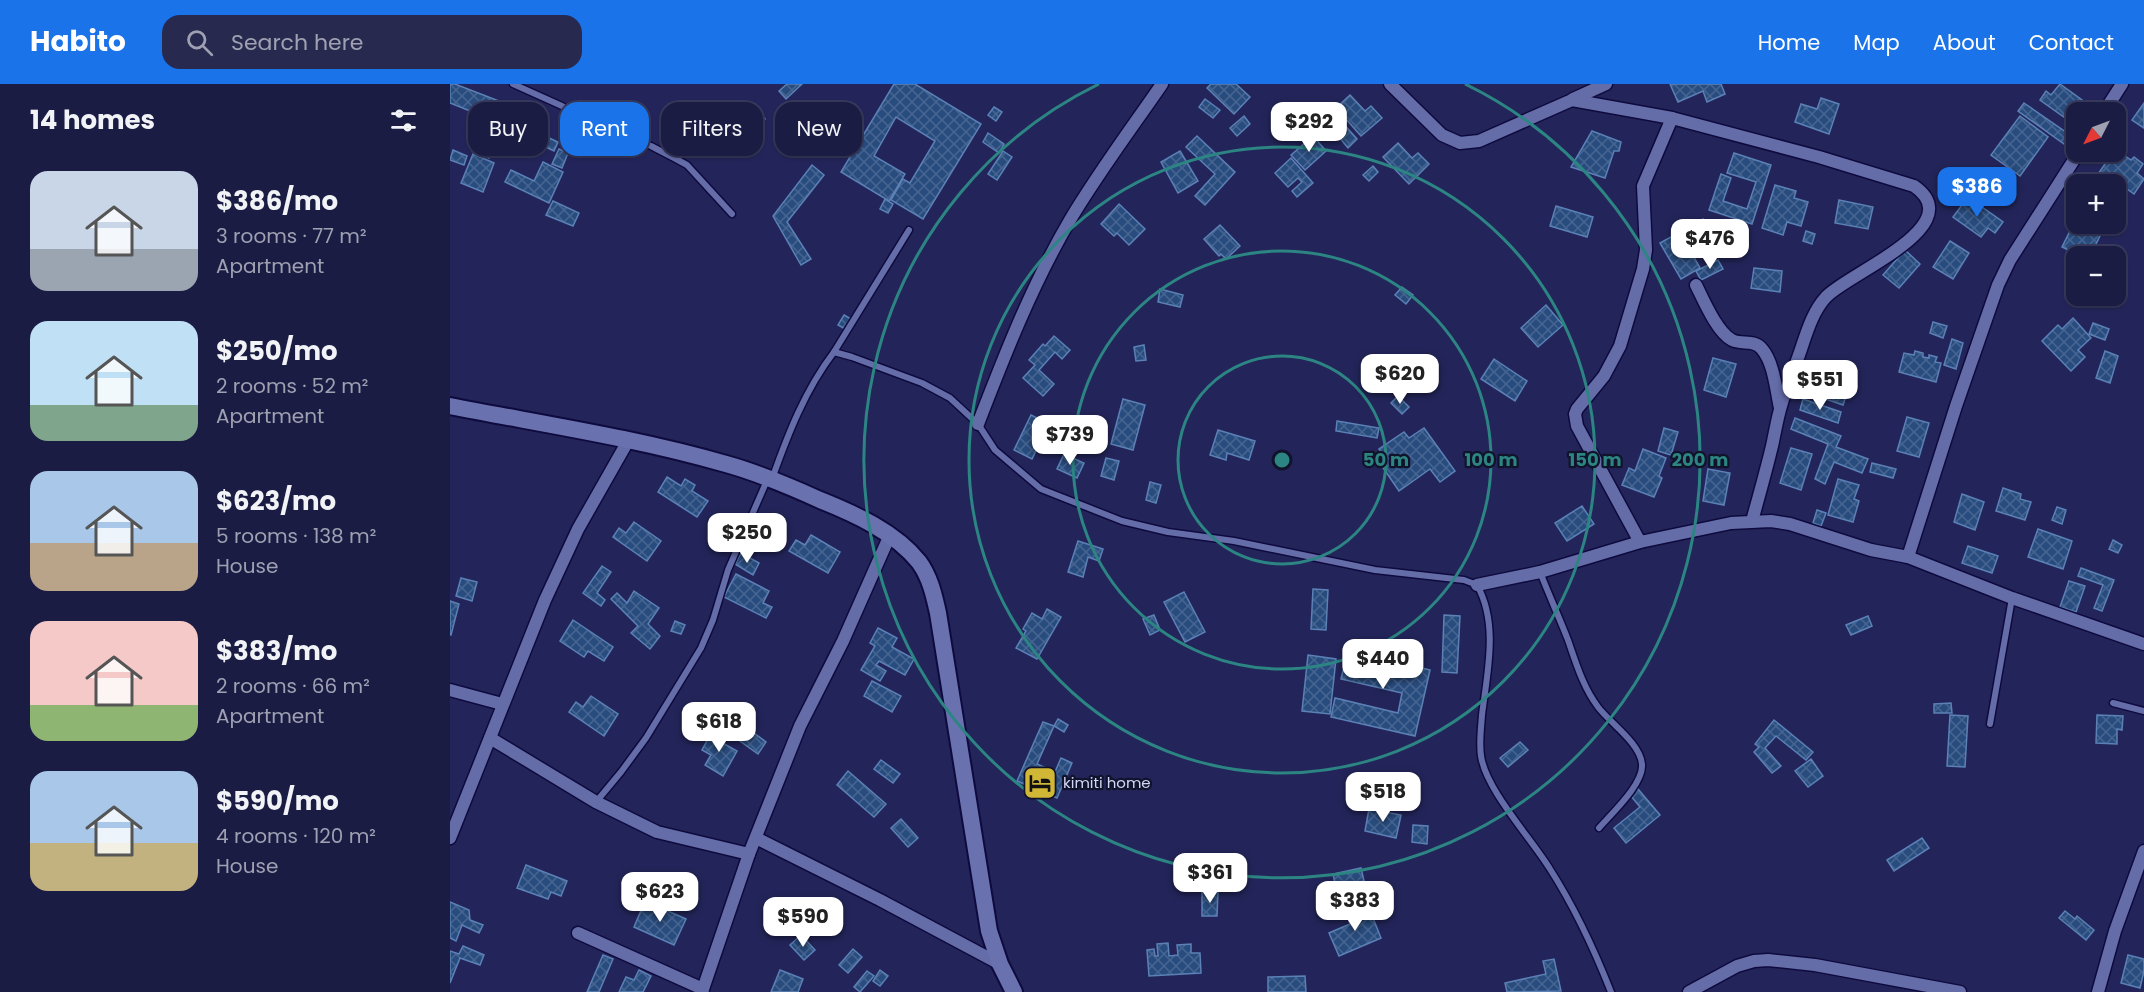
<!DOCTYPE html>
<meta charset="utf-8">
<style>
body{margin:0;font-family:Poppins,sans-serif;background:#27294f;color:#f1f3f6;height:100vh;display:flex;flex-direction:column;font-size:22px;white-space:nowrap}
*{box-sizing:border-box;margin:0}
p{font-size:20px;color:#9fa1b2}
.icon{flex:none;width:33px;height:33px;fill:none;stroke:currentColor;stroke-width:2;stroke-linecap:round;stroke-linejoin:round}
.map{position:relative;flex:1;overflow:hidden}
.details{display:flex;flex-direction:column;background:#1a1c44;width:450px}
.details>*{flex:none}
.top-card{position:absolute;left:18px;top:18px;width:570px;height:54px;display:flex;gap:12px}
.needle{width:39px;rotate:228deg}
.tools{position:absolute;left:1616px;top:18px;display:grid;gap:12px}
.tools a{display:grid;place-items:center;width:60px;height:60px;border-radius:12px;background:#1a1c44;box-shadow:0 2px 4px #0004,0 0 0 2px #383a5d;font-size:30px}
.price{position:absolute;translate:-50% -51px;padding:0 14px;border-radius:12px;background:#fff;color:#222;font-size:20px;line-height:39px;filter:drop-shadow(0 2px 3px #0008)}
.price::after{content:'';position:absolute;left:50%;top:36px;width:18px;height:14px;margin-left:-9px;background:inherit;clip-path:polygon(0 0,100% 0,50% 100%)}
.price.selected{background:#1a73e8;color:#fff}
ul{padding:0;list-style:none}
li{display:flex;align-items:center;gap:18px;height:150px;padding:0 30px}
li span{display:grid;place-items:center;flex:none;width:168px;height:120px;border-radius:18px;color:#555}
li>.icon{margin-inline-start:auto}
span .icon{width:72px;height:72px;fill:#fffc;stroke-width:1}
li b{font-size:26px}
h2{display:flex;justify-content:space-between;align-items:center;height:72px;padding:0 30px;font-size:26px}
.chip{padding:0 21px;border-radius:18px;background:#1a1c44;box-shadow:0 2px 4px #0004,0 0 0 2px #383a5d;font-size:21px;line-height:54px}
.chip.selected{background:#1a73e8;color:#fff}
header{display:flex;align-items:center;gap:36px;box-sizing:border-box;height:84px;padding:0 30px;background:#1a73e8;color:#fff}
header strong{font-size:28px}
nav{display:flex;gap:33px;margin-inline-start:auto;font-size:21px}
.search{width:420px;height:54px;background:#27294f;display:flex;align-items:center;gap:15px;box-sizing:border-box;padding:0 21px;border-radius:18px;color:#9fa1b2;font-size:22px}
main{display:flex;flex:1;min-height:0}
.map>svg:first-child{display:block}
</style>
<header>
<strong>Habito</strong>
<div class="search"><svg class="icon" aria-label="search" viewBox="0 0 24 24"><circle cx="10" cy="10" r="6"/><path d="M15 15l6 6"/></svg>Search here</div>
<nav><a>Home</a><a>Map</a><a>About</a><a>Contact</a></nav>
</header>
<main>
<section class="details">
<h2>14 homes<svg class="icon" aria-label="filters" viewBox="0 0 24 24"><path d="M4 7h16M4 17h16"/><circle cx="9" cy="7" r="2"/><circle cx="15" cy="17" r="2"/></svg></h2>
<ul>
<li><span style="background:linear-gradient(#c9d6e8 65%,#9aa5b1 0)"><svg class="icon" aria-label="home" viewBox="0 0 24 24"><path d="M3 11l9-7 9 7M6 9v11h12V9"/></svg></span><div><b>$386/mo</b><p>3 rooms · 77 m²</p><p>Apartment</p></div></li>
<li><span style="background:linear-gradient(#bfe0f5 70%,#7fa58c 0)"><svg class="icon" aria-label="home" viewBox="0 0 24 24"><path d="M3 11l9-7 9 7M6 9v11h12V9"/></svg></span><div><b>$250/mo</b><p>2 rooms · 52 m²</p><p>Apartment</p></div></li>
<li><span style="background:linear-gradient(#a9c7e8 60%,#b9a48a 0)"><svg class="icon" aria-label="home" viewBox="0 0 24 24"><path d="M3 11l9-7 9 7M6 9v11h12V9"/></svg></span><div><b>$623/mo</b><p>5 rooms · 138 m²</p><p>House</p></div></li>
<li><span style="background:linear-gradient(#f6c9c9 70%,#8fb573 0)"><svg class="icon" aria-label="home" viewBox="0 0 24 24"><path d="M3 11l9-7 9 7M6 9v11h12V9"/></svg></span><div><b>$383/mo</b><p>2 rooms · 66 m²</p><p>Apartment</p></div></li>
<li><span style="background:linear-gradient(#a9c7e8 60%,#c2b280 0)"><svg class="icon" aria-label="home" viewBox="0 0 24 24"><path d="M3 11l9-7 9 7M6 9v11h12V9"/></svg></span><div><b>$590/mo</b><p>4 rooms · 120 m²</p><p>House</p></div></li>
</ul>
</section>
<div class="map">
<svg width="1694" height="908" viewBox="0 0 1694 908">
<defs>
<pattern id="building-cross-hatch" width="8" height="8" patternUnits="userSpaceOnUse" patternTransform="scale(1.5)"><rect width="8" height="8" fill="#294c7e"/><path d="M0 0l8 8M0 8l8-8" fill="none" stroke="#476591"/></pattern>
</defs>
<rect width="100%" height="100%" fill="#23255a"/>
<!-- building -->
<g fill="url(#building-cross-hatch)" stroke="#5b81b6" stroke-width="1.5">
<polygon points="0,0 5,0 59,21 39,74 22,67 35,33 0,19"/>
<polygon points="337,0 352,0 336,15 329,7"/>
<polygon points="444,0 465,0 531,40 473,135 441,116 453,95 460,99 485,57 446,33 424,72 455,90 439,117 391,88"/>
<polygon points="761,0 786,0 800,13 784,30 757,4"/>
<polygon points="1220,0 1271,0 1275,10 1257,18 1253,7 1228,18"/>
<polygon points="1610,0 1632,16 1618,36 1590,16 1596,7 1601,11"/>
<polygon points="900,11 915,27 921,22 932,34 911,52 886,24"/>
<polygon points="1371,14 1389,20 1379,50 1345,38 1351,20 1367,25"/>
<polygon points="755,15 770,26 763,34 749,23"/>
<polygon points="1574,19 1620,51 1614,60 1568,27"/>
<polygon points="1694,19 1694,44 1682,36"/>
<polygon points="304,23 315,35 297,51 287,39"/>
<polygon points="544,23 552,28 546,37 538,31"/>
<polygon points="794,32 800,40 787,52 780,44"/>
<polygon points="1570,32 1598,53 1570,92 1541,71"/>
<polygon points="892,38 907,55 898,64 883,46"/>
<polygon points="1142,47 1171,58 1169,67 1164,67 1155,94 1121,83"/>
<polygon points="538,49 554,60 549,69 533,58"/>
<polygon points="93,51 108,58 104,67 89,60"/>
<polygon points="747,52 785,88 755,121 745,112 765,90 736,63"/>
<polygon points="863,52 876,67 855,86 841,71"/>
<polygon points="948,59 962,74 968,69 979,80 959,100 933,73"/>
<polygon points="109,65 118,69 112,84 102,80"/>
<polygon points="1665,65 1681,76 1684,73 1693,80 1687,89 1694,95 1684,110 1670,100 1665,107 1665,100 1645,100 1642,99"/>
<polygon points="3,66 17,72 14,81 0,76"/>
<polygon points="553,67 562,73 547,96 538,90"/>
<polygon points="730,67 748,97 728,109 711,78"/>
<polygon points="1284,69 1321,81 1302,140 1259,126 1271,90 1281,94 1273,117 1297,125 1306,98 1277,89"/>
<polygon points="23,70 44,79 33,108 11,99"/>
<polygon points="841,74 863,99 847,113 842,107 852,98 848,94 838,103 825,89"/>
<polygon points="93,78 113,88 99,119 55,98 61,86 84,97"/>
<polygon points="362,81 374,91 337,138 361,175 351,181 323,132"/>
<polygon points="923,82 928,88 919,97 913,91"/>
<polygon points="1325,101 1346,107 1344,114 1358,118 1351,142 1337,138 1333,151 1312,144"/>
<polygon points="1518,113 1553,138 1545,149 1538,144 1531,153 1503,133"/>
<polygon points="435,115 443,120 438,129 430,125"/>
<polygon points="1389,116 1423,123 1418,145 1385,139"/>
<polygon points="103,117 129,129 123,142 96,131"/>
<polygon points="669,120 695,145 679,161 667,149 664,152 651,140"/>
<polygon points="1106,122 1143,133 1137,153 1100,142"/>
<polygon points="1253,135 1268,161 1259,166 1248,147 1234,155 1250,184 1231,195 1210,159"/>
<polygon points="1626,135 1626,140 1656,140 1640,172 1630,172 1612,163"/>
<polygon points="770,141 790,162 776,175 771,170 769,172 754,155"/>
<polygon points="1356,147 1365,150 1362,160 1353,157"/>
<polygon points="1500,157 1519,169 1503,195 1483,183"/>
<polygon points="1455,166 1470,180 1449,204 1433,191"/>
<polygon points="1268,176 1273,185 1251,196 1246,187"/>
<polygon points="1304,184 1332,187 1330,208 1301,204"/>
<polygon points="952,203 963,211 956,220 945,211"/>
<polygon points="710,205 733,211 730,223 708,218"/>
<polygon points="1096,221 1113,241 1088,263 1071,244"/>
<polygon points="394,231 401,235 395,245 388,241"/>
<polygon points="1623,234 1641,254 1628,266 1635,273 1621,287 1592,257 1608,241 1612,245"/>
<polygon points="1483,238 1497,242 1493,254 1480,249"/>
<polygon points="1643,239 1659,245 1655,256 1639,250"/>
<polygon points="604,252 620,266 612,275 605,268 589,286 604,300 593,312 573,294 585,281 579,276 593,260 595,262"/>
<polygon points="1502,255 1513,259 1506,285 1494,281"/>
<polygon points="694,261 696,276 686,277 684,263"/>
<polygon points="1465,267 1473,269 1473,273 1479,274 1479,271 1487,273 1485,278 1491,279 1486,298 1449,288 1454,269 1464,271"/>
<polygon points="1655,267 1668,272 1660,299 1646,294"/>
<polygon points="1263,274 1286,280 1276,313 1254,306"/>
<polygon points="1044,275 1077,297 1065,317 1031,295"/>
<polygon points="1392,284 1404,288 1393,321 1358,309 1366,286 1389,294"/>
<polygon points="948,312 959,323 952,330 941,319"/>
<polygon points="673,315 695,321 683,366 661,360"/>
<polygon points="1353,315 1391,328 1388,339 1350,326"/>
<polygon points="581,331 599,340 582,375 564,366"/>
<polygon points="1457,333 1479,339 1469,373 1447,367"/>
<polygon points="1345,334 1391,352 1386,363 1418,375 1412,389 1384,378 1375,400 1365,395 1378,360 1341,345"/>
<polygon points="887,337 929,344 927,354 886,347"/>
<polygon points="974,344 1005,387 990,398 980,385 949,407 929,378 935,374 929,365 954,348 959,354"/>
<polygon points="1214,344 1228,348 1221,371 1208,367"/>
<polygon points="768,346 805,357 799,376 777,369 776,376 760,371"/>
<polygon points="1341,364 1362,370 1351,406 1330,399"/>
<polygon points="1193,365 1216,374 1209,392 1212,394 1204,413 1172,401 1179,384 1185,387"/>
<polygon points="614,370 634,379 627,394 607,385"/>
<polygon points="656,374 669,377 664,396 651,392"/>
<polygon points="1422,379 1446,385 1443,394 1420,388"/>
<polygon points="1258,385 1280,389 1274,421 1253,417"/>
<polygon points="217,393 231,402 235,395 245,401 242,407 258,417 247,433 208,408"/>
<polygon points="1388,395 1409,401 1404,415 1409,417 1403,438 1378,431"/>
<polygon points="700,398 711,401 706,419 696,416"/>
<polygon points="1553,404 1571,410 1570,415 1581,418 1575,436 1546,427"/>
<polygon points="1512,410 1534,418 1525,446 1504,438"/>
<polygon points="1132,422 1144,440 1117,457 1105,439"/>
<polygon points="1607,423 1616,426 1612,440 1602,436"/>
<polygon points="1367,426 1376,429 1371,442 1363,439"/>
<polygon points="184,438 211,457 197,477 163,453 169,444 176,449"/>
<polygon points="1588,445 1622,457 1613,485 1578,473"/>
<polygon points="361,451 390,468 378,489 339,467 346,456 355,461"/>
<polygon points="1663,456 1672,461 1668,469 1659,465"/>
<polygon points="628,457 653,465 649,477 638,473 633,493 618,488"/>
<polygon points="1518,462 1548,472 1542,489 1512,479"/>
<polygon points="291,469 309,479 303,491 285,480"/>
<polygon points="152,482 161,488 147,509 155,516 151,522 133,509"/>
<polygon points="1631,484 1664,496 1652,527 1644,524 1653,501 1628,492"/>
<polygon points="286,490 319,507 313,519 322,523 316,534 274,513"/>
<polygon points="11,494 27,498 22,517 6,512"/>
<polygon points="1619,497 1635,502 1626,528 1610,523"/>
<polygon points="863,505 878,506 876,546 861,545"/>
<polygon points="184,507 209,524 198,540 210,552 200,565 181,549 188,542 161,515 167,509 177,519"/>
<polygon points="734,508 755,548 735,558 714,518"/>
<polygon points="0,517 9,520 1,551 0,551"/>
<polygon points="597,525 611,533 587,575 566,564 576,547 573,545 582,529 592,535"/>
<polygon points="704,531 710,546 700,551 693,535"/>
<polygon points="994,531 1010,532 1007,589 992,588"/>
<polygon points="1418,532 1422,542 1401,551 1396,541"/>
<polygon points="123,536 163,563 154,577 138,567 134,573 110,557"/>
<polygon points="225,537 235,541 231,550 221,547"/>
<polygon points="428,544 447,554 442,563 464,575 455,591 429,577 426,581 436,587 430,597 411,586 425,562 420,559"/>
<polygon points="900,559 948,569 946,580 957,583 957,580 980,586 965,652 881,633 885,614 948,629 952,609 891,595"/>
<polygon points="858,571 886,575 880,630 852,627"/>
<polygon points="422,597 451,612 442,628 414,612"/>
<polygon points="141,612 168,630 154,652 119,628 126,618 133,623"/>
<polygon points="1501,619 1502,629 1484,629 1484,620"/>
<polygon points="1500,631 1518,632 1515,683 1497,682"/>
<polygon points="1647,631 1673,632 1672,646 1667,645 1667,660 1646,659"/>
<polygon points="608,635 618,641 614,648 604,642"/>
<polygon points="1324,636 1363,668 1356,676 1326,652 1315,664 1331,682 1322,689 1304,668 1309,663 1305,660"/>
<polygon points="593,638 604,642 587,680 605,688 611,674 622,679 607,714 567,697"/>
<polygon points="292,640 316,658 308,670 283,652"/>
<polygon points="263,646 275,652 271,658 287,667 273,692 255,681 261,671 252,666"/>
<polygon points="1070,658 1078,666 1058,683 1050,674"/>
<polygon points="1361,675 1373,692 1358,703 1345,687"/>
<polygon points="431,676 450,690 443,699 424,685"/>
<polygon points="398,687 436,720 424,733 387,701"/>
<polygon points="1188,705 1210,731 1176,759 1164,744 1190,723 1180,711"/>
<polygon points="919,725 951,731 946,754 915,747"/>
<polygon points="451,735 468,754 458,763 441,744"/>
<polygon points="963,741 978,742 977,760 962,758"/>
<polygon points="1472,754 1479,764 1444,787 1437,776"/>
<polygon points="76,781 117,797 111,812 101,808 98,815 67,804"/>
<polygon points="911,784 914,797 886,804 883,790"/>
<polygon points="752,808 768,808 767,832 752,832"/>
<polygon points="195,817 236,835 224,861 184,843"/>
<polygon points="0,818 19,826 20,836 33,841 29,849 12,841 6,857 0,854"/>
<polygon points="911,823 915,832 921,829 931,854 889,872 879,849 900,840 896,829"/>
<polygon points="1615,827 1625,835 1627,832 1644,846 1636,856 1609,834"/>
<polygon points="351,851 365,866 354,876 340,861"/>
<polygon points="718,859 719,872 728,871 727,861 741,860 741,869 750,869 751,889 699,892 697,866 704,865 705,872 708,872 707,860"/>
<polygon points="13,862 34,871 30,881 10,874 0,899 0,867 9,870"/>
<polygon points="403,865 412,873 398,889 389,881"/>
<polygon points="153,871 163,875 149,908 137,908"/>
<polygon points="1678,871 1694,875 1694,887 1690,904 1671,899"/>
<polygon points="1104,875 1111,907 1057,908 1055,899 1096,890 1093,877"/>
<polygon points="189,886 201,892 193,908 169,908 176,893 184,896"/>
<polygon points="330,886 353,895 348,908 321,908"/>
<polygon points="430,886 438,892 430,902 423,897"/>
<polygon points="417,887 424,892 410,908 404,903"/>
<polygon points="855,892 856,908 818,908 818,893"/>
</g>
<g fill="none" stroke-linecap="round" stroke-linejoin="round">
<defs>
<g id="lane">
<polyline points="63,0 112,22 140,40 201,62 226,75 237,81 282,130"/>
<polyline points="384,268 459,146"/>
<path d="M322,395C338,350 355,306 384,268L402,273L472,299L500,314L528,340L545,366L591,405L672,437L718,448L784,457L925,486L1014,496L1027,501C1049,540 1037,589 1032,631C1031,645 1029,659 1031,672C1036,706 1081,754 1100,785C1125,824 1144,865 1161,908"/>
<path d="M1090,488C1099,511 1109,533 1118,556C1126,579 1133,603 1148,623C1160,639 1190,659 1192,680C1194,700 1161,730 1149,744"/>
<polyline points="1663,619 1694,627"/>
<polyline points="1540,640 1562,514"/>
<polyline points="146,718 171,688 196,654 251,564 263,536 278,486 318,394"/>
</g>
<g id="street">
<path d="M940,0L992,51L1010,59L1029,57L1122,16L1222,34L1369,73L1464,102C1522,142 1396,190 1376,213C1362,228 1356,251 1349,271C1343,288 1336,305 1331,322C1327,335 1325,349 1322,362C1316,387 1309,412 1302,437"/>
<polyline points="1123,15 1156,0"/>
<polyline points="1654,28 1672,0"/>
<path d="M1246,201C1254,217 1267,248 1282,256C1292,261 1304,255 1312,265C1324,279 1326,306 1330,324"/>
<path d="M528,340C555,270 582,201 620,136C648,89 681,45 712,0"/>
<polyline points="1190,458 1127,342 1125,330 1127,325 1154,292 1170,262 1193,185 1196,166 1193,102 1222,34"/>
<polyline points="1458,473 1506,322 1548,201 1560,176 1629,68"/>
<polyline points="1027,501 1090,488 1190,458 1281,439 1321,437 1340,440 1421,466 1458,473 1562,514 1694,560"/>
<polyline points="0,606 52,620"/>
<polyline points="40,654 146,718 207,748 299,770"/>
<polyline points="0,754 95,516 128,445 178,357"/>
<polyline points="306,754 430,816 550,880"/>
<polyline points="128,849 253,905"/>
<polyline points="252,908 299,770 350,642 393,557 440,451"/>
<polyline points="1239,908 1287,882 1304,877 1318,876 1365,881 1510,908"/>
<polyline points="1648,908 1665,847 1694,767"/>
</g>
<path id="secondary" d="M0,322C92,340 186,354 276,380C309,389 339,402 370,416C405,430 445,448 469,478C480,493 484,511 488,529L539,847L550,880L564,908"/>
</defs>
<!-- lane casing -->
<use href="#lane" stroke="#0f0a3e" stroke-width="9"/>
<!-- street casing -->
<use href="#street" stroke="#0f0a3e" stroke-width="15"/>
<!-- secondary casing -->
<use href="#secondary" stroke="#0f0a3e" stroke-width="20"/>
<!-- lane -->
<use href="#lane" stroke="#656da9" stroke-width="6"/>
<!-- street -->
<use href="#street" stroke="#656da9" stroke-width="12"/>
<!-- secondary -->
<use href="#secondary" stroke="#6971af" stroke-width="16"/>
</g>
<!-- distance rings -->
<g fill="none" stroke="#2c8583" stroke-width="3">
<circle cx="832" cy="376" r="104"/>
<circle cx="832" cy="376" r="209"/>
<circle cx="832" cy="376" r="313"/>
<path d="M1015 0A418 418 0 1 1 649 0"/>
</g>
<!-- icons -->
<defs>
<symbol id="hotel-square" viewBox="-11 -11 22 22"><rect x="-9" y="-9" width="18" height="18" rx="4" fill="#d1b736" stroke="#10132a"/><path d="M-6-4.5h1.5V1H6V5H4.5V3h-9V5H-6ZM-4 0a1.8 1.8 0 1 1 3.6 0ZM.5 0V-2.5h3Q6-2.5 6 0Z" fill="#111"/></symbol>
</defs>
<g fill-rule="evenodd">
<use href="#hotel-square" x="571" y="680" width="38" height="38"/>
</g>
<g text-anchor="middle" stroke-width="4.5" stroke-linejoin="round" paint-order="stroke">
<!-- poi labels -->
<g font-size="15" fill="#d1d7f9" stroke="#10132a" text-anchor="start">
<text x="613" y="704">kimiti home</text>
</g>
</g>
<circle cx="832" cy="376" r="9" fill="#2c8583" stroke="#10132a" stroke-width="3"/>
<g font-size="18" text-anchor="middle" font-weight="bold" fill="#2c8583" stroke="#10132a" stroke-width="4.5" stroke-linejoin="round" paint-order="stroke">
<text x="936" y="382">50 m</text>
<text x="1041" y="382">100 m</text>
<text x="1145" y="382">150 m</text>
<text x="1250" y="382">200 m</text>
</g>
</svg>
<div class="tools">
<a><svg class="needle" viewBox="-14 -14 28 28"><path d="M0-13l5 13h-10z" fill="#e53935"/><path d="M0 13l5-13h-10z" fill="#9fa1b2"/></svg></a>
<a>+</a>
<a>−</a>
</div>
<b class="price" style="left:859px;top:69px">$292</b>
<b class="price selected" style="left:1527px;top:134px">$386</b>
<b class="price" style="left:1260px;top:186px">$476</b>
<b class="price" style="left:950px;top:321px">$620</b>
<b class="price" style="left:1370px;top:327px">$551</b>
<b class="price" style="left:620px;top:382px">$739</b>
<b class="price" style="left:297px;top:480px">$250</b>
<b class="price" style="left:933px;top:606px">$440</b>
<b class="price" style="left:269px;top:669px">$618</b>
<b class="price" style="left:933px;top:739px">$518</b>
<b class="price" style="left:760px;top:820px">$361</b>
<b class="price" style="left:210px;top:839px">$623</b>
<b class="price" style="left:905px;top:848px">$383</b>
<b class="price" style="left:353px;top:864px">$590</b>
<div class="top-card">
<a class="chip">Buy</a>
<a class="chip selected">Rent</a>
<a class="chip">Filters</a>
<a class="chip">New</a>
</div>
</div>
</main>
